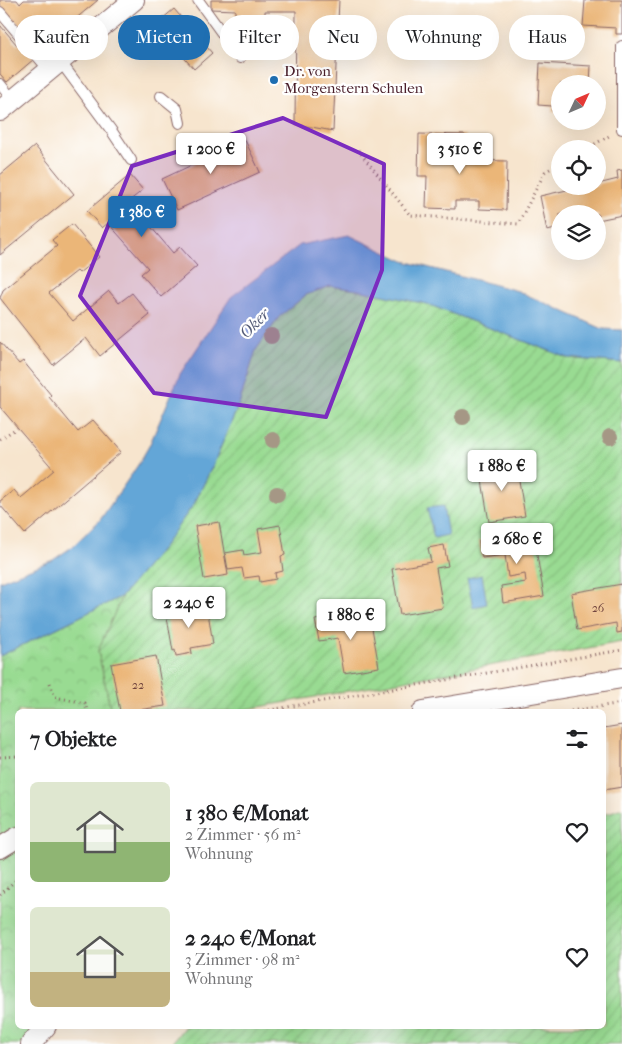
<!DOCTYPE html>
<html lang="de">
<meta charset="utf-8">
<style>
body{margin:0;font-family:"IM FELL French Canon",serif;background:#f6f6f6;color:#202124;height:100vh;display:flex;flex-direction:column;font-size:19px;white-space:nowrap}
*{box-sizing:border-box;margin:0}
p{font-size:16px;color:#757577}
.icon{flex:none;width:28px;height:28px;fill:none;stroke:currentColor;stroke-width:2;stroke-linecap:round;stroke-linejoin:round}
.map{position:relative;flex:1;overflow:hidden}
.details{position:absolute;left:15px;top:709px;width:591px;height:320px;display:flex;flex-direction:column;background:#fff;border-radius:8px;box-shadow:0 5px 20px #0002}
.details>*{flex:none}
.banner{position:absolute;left:15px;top:15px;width:592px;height:45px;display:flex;gap:10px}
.needle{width:32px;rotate:46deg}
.controls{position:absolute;left:551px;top:75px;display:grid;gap:10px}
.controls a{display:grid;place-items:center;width:55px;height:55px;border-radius:50%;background:#fff;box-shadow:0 5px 20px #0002;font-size:25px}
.price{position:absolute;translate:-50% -42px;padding:0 11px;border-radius:5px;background:#fff;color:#222;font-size:16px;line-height:32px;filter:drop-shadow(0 1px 2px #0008)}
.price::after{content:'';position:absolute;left:50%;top:30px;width:15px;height:11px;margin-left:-8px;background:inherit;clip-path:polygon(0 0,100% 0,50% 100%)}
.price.on{background:#1f6fb2;color:#fff}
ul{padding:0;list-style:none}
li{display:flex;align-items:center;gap:15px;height:125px;padding:0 15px}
li span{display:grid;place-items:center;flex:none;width:140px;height:100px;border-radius:8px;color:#555}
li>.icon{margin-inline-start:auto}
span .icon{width:60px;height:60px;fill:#fffc;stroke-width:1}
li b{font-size:21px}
h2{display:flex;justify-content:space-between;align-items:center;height:60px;padding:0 15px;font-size:21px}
.chip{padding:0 18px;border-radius:22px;background:#fff;box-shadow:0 5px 20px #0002;font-size:18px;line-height:45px}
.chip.on{background:#1f6fb2;color:#fff}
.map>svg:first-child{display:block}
</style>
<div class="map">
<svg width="622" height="1044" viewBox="0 0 622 1044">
<defs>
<pattern id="park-crowns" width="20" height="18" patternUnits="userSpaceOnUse" patternTransform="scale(1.25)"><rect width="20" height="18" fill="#99db92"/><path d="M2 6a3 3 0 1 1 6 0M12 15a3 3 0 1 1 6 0" fill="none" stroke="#85bc7e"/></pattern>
<pattern id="garden-furrows" width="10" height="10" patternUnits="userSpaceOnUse" patternTransform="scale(1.25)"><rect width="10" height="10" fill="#99db92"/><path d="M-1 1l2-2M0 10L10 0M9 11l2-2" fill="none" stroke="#85bc7e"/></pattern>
</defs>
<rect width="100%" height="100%" fill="#fff"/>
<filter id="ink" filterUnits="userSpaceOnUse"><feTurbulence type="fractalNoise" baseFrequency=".02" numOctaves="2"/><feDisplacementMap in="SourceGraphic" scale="10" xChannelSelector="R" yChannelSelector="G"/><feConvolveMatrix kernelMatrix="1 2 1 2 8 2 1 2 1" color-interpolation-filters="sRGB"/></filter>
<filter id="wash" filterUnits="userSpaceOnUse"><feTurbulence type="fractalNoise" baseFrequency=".0096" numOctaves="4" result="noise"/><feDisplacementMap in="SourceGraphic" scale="20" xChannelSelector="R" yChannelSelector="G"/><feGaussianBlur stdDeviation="1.12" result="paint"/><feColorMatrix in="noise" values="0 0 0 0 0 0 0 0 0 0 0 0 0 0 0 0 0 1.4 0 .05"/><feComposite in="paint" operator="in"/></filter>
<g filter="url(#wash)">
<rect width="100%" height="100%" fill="#f7e5ce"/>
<!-- park -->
<polygon fill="url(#park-crowns)" stroke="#727d5e" points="122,596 98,651 111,711 18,711 18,1026 47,1026 23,1044 0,1044 0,656"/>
<!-- garden -->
<g fill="url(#garden-furrows)" stroke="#727d5e">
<polygon points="330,286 358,290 427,304 568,358 622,363 622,642 237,711 111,711 98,651 122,596 163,547 194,504 214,463 239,404 256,350 279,317 306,295"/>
<polygon points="622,808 622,1044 171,1044 185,1026 604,1026 604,812 605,814"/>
</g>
<!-- water -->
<g fill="#63a6d7" stroke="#566281">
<polygon points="349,235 404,261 518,291 603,329 622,330 622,363 568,358 427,304 358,290 330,286 306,295 279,317 256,350 239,404 214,463 194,504 163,547 122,596 0,656 0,581 53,560 72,547 100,520 138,465 149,446 180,374 231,297 300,245"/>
<polygon points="443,506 448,535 434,538 427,508"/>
<polygon points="482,575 487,604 473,607 467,578"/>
</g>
<g id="blocks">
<!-- building -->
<g fill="#ebb678">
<polygon points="0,0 17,0 20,4 24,0 98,0 73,21 69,16 35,46 0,5"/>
<polygon points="211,0 339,0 333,131 295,124 296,11 265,11 265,21 274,21 274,43 233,43 233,20 235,21 235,10 211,9"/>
<polygon points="585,0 622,0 622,34 616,34 616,28 583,26"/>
<polygon points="174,9 212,53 194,69 155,25"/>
<polygon points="0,25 17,45 19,43 34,59 7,82 0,74"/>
<polygon points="540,63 591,66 590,84 560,84 560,112 552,111 552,106 538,105"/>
<polygon points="419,134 465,135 465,160 507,161 506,210 479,209 479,201 455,201 455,209 426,208 427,176 418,176"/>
<polygon points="245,140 260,172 177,210 162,179"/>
<polygon points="35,146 74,194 0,255 0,175"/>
<polygon points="622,170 622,215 598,220 598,214 560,214 560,228 547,231 540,196 585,186 598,186 598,184 618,179 617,171"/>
<polygon points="130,175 143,190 129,201 173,253 180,247 197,266 161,297 141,274 148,268 108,223 102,228 87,211"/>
<polygon points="72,224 99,257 79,273 77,271 49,293 73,321 109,291 119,303 132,293 150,315 100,356 86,338 53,365 0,298 3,290 57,246 52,240"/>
<polygon points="0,342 19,364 23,361 51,395 49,397 78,432 93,420 121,452 25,534 0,505 0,501 14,490 21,498 54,470 0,407"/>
<polygon points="516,463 525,516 489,522 480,469"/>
<polygon points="219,522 228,575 204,579 195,526"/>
<polygon points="280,525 285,555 281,556 283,571 275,573 276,579 260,582 259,576 244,578 242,568 228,570 225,553 243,550 244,555 262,552 258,529"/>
<polygon points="533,532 544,596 503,603 501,586 526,582 525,574 508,577 505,555 482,558 479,541"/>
<polygon points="444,545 448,566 436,568 443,608 400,615 392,569 431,562 428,548"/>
<polygon points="622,584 622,632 617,633 616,623 577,630 571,593"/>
<polygon points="207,606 213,644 191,648 192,653 176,656 175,650 173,651 166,612"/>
<polygon points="353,613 355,620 370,617 379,667 344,673 338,638 319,641 315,620"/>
<polygon points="156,656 165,706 132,711 120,711 111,664"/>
<polygon points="622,725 622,787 604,790 604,728"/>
</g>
</g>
</g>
<g filter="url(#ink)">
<use href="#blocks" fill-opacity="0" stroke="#876464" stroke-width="1"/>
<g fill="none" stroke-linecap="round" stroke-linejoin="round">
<defs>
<g id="lane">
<polyline points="198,0 240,58"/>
<polyline points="0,12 49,70"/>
<polyline points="622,46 622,129"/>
<polyline points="60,61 111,130 131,160"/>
<polyline points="0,84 13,100"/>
<polyline points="161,96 177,109 180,123"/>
</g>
<g id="street">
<polyline points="0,111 134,0"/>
<polyline points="423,711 622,678"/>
<polyline points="0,848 18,837"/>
<polyline points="31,1044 46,1026"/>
</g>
</defs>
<!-- lane casing -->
<use href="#lane" stroke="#876464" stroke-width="12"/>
<!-- street casing -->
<use href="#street" stroke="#876464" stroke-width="22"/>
<!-- path -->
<g stroke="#876464" stroke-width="3" stroke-dasharray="1 4" stroke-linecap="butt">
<polyline points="586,149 609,136"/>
<polyline points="358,150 410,215 518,224 545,172 560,163"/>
<polyline points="0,439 17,428"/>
<polyline points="50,683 55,697 85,703 87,711"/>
<polyline points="264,711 622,650"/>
<polyline points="571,711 622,703"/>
<polyline points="0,757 18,756"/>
<polyline points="0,895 18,878"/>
</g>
<!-- lane -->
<use href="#lane" stroke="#fff" stroke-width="10"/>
<!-- street -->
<use href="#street" stroke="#fff" stroke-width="20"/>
</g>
<!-- trees -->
<g fill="#a59785">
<circle cx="271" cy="336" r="8"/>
<circle cx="463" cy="417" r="8"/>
<circle cx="610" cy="437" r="8"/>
<circle cx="273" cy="440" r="8"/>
<circle cx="277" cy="494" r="8"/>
</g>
</g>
<!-- marked area -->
<path fill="#7b2cbf" fill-opacity="0.2" stroke="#7b2cbf" stroke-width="4" stroke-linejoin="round" d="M283,118L384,164L382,270L326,417L154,393L80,296L132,166Z"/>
<!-- markers -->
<circle fill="#1f6fb2" stroke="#fff" stroke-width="2" cx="274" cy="80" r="5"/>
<g text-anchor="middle" stroke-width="4.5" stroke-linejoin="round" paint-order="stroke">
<!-- number labels -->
<g font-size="12" fill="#72453e">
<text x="598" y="612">26</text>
<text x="138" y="689">22</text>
</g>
<!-- poi labels -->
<g font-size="15" fill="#4a1f2b" stroke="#fff" text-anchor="start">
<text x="284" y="76">Dr. von<tspan x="284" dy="17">Morgenstern Schulen</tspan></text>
</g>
<!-- water labels -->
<g font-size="16" font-style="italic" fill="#555c78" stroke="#fff">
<text transform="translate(254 323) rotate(-46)" y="6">Oker</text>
</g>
</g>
</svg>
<div class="controls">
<a><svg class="needle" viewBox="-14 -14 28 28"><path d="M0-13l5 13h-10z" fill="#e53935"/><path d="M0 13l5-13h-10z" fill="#757577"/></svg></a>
<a><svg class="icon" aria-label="locate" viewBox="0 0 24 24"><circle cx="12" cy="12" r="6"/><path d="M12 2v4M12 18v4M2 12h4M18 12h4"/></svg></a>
<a><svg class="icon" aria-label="layers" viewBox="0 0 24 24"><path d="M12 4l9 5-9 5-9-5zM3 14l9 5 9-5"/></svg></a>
</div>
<b class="price" style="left:211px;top:175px">1 200 €</b>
<b class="price" style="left:460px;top:175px">3 510 €</b>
<b class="price on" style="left:142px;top:238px">1 380 €</b>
<b class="price" style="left:502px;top:492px">1 880 €</b>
<b class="price" style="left:517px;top:565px">2 680 €</b>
<b class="price" style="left:189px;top:629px">2 240 €</b>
<b class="price" style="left:351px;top:641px">1 880 €</b>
<div class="banner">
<a class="chip">Kaufen</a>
<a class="chip on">Mieten</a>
<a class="chip">Filter</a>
<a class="chip">Neu</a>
<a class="chip">Wohnung</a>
<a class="chip">Haus</a>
</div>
<section class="details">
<h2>7 Objekte<svg class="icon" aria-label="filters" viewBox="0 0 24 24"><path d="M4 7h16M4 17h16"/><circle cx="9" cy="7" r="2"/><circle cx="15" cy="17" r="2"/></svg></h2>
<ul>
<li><span style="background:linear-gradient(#dfe7d0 60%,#8fb573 0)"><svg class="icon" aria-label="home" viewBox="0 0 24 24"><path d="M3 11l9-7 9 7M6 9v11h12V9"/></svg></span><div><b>1 380 €/Monat</b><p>2 Zimmer · 56 m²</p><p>Wohnung</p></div><svg class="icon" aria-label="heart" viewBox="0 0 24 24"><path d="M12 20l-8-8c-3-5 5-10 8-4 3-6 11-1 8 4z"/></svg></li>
<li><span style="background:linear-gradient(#dfe7d0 65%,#c2b280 0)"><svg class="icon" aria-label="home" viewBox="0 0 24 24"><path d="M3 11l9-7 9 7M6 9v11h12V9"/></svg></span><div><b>2 240 €/Monat</b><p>3 Zimmer · 98 m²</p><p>Wohnung</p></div><svg class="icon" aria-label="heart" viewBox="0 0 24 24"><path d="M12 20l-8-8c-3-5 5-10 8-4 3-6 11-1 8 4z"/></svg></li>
</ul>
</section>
</div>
